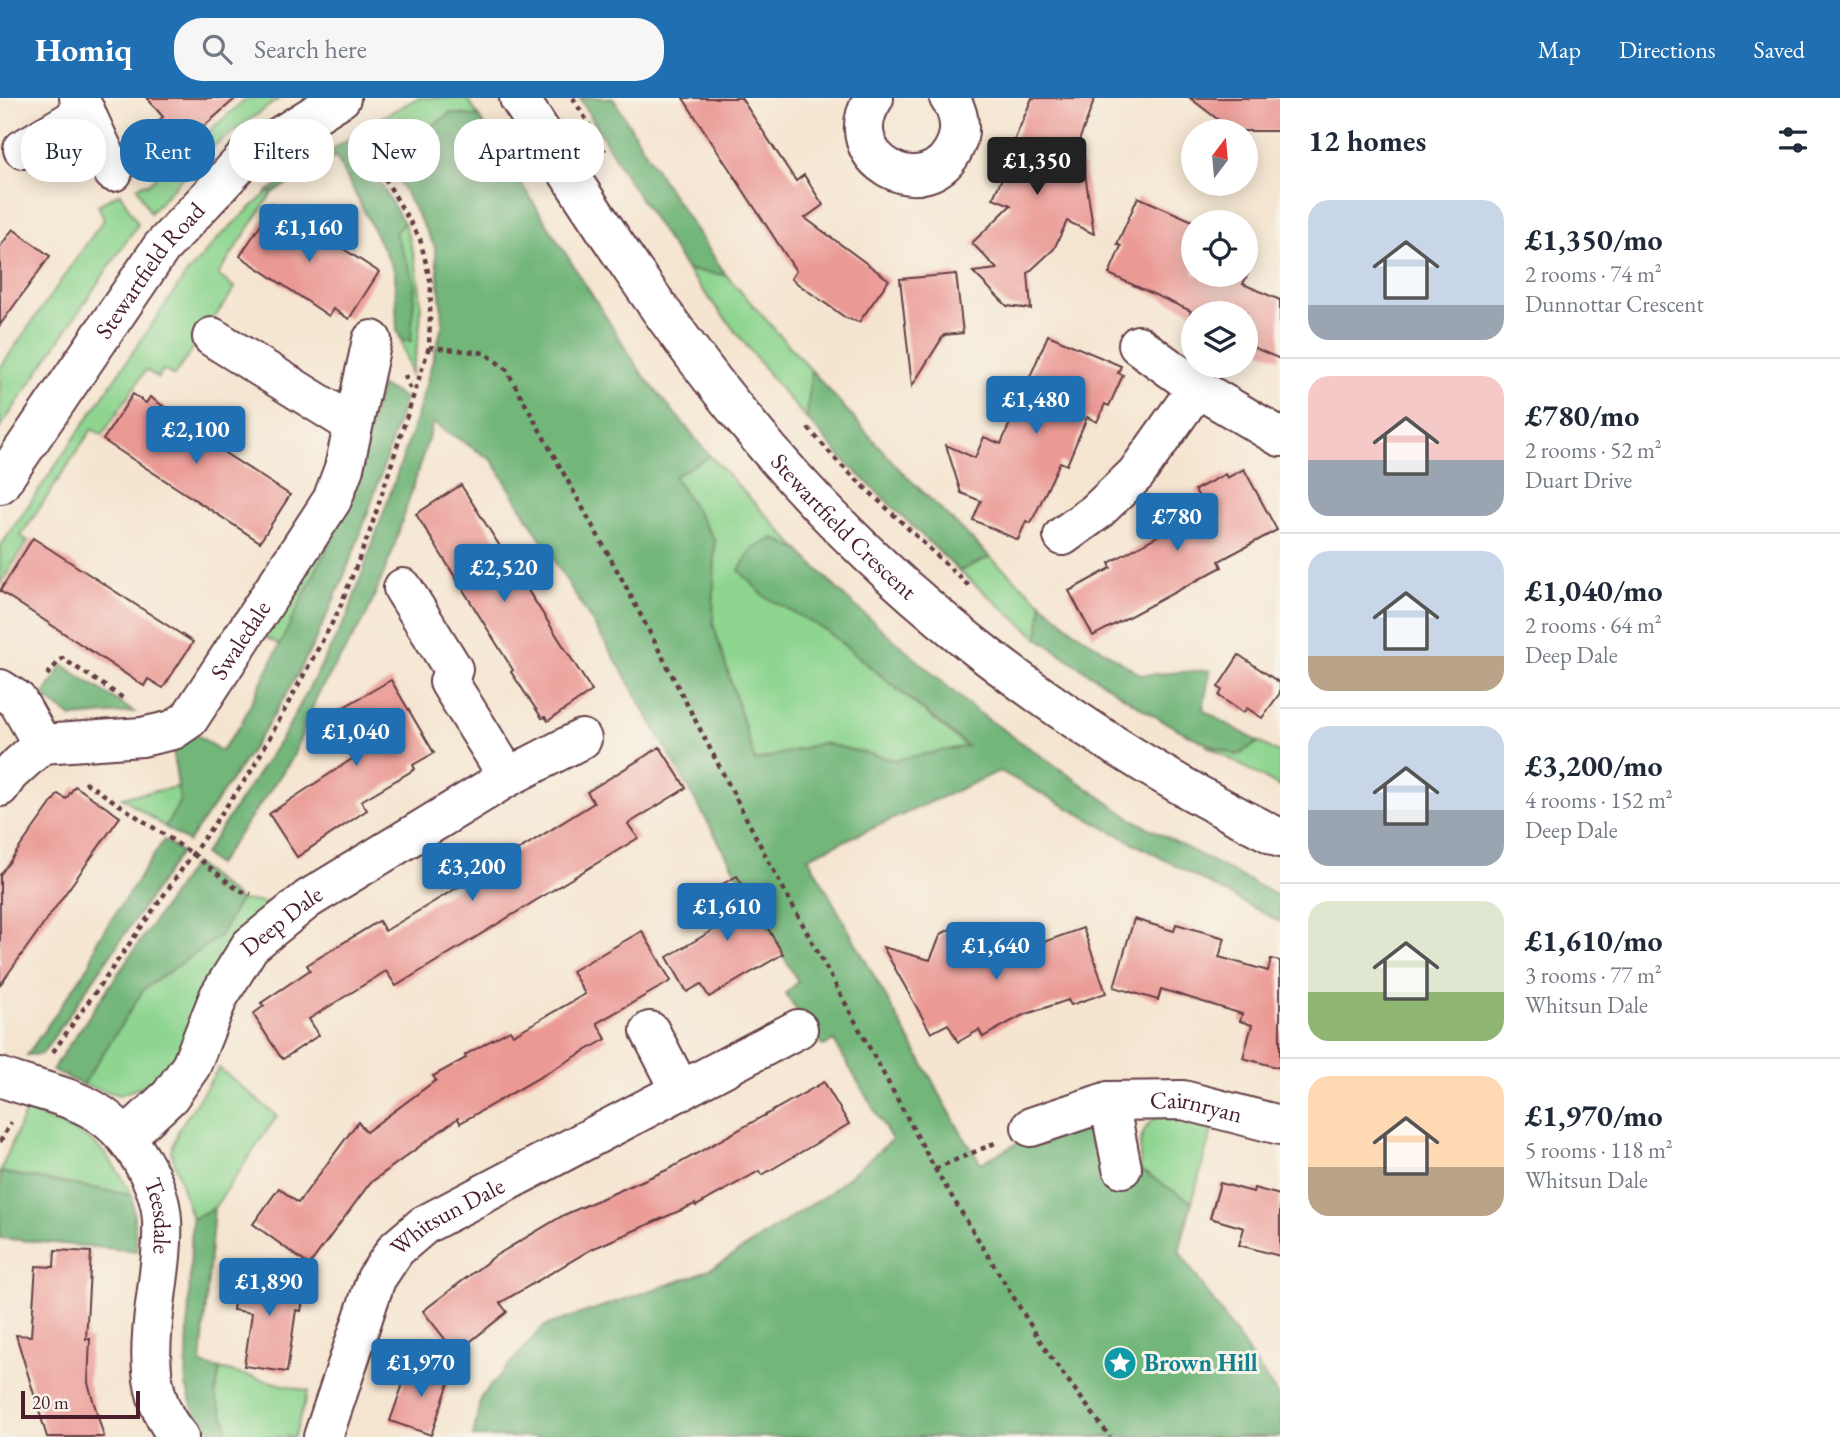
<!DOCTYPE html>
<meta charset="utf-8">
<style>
body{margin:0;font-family:"EB Garamond",serif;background:#f6f6f7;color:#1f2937;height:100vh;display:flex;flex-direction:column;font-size:26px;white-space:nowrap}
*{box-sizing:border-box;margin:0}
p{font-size:23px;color:#747a83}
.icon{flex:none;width:38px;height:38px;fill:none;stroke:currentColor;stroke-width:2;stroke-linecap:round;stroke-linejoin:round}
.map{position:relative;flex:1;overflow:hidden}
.side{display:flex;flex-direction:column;background:#fff;width:560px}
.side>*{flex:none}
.banner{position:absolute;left:21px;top:21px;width:665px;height:63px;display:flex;gap:14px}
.needle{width:46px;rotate:16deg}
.controls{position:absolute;left:1181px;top:21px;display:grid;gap:14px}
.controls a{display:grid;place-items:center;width:77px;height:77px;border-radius:50%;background:#fff;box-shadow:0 4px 18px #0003;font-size:35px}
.scale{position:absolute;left:21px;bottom:18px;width:119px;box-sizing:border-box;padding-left:7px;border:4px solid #4a1f2b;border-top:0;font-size:19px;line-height:24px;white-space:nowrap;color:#4a1f2b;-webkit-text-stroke:5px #f7f3e8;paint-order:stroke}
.price{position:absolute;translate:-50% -60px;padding:0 16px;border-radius:7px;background:#1f6fb2;color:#fff;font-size:23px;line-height:46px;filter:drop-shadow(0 2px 4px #0008)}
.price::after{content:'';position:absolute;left:50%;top:42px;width:21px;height:16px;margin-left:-10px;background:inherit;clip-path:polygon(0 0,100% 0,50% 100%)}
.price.active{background:#222;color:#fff}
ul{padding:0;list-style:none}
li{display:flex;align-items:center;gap:21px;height:175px;padding:0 28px}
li+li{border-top:2px solid #e0e1e3}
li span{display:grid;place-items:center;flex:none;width:196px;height:140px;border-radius:21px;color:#555}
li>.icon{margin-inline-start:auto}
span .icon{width:84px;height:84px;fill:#fffc;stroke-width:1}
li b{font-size:30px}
h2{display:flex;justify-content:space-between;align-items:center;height:84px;padding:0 28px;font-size:30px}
.tag{padding:0 24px;border-radius:28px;background:#fff;box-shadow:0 4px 18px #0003;font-size:24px;line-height:63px}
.tag.active{background:#1f6fb2;color:#fff}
header{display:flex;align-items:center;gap:42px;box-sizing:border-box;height:98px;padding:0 35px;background:#1f6fb2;color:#fff}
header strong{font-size:33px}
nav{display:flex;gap:38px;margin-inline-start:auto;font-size:24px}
.search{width:490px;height:63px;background:#f6f6f7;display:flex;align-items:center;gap:18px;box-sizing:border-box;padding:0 24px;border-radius:28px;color:#747a83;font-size:26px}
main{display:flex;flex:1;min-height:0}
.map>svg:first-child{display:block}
</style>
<header>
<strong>Homiq</strong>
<div class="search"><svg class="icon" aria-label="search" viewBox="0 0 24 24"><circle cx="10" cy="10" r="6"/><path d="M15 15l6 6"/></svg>Search here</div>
<nav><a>Map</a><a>Directions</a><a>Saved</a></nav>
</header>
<main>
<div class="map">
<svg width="1280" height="1339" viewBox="0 0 1280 1339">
<rect width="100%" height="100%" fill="#f7f3e8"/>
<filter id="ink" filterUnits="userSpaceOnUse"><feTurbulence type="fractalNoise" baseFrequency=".0143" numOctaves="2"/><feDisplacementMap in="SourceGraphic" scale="14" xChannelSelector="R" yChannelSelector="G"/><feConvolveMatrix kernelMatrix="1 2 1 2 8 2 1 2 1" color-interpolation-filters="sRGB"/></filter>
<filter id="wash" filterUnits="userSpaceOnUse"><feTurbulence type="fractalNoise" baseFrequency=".00686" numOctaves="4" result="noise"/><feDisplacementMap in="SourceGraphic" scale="28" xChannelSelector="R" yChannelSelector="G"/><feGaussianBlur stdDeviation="1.57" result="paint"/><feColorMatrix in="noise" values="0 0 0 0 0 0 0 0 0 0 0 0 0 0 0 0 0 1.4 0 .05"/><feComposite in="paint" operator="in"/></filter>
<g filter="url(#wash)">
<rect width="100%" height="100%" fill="#f5e5d0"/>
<!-- green -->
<g fill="#8ed590" stroke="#6c7a5e" stroke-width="2">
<polygon points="247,0 280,0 208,52 150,115 137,89 146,85 147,87"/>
<polygon points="418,0 467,0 479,19 450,15 387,61 367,27"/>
<polygon points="269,93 272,95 218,177 235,190 174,278 163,272 158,280 146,272 102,337 92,331 21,438 28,443 0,486 0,449 185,178 219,139"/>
<polygon points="120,95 138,126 0,330 0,270 104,121 98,107"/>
<path d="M404,125C424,183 426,217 411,277L401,242L410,243L395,133Z"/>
<polygon points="687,172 726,177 811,272 807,321 787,299"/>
<polygon points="710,358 800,453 774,440 764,498 827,533 967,649 895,662 822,645 755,663 713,525 715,443 674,378"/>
<polygon points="336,429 282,548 263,538"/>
<polygon points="990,459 1042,505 1038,540 959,473"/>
<polygon points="1259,644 1280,656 1280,689 1205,647 1237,657"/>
<polygon points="178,689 180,704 165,729 122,699"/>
<polygon points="240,802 274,805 160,982 120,997 83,987 144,890 220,838"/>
<polygon points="219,970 277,1018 214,1110 192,1121 171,1053 179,1031"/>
<path d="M29,1005L33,1016C92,1039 100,1041 132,1097L0,1074Z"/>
<path d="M1161,1017L1214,1024L1192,1104L1140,1072C1140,1048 1137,1029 1161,1017Z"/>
<polygon points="220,1271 308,1293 294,1339 227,1339 226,1325 215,1297"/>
</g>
<!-- forest -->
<g fill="#72b67a" stroke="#5e6a52" stroke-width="2">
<polygon points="580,0 613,0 663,83 726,177 687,172 628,82"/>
<path d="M450,15L479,19L642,276L710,358L674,378L715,443L713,525L755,663L822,645L895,662L967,648L827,533L764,498L739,472L752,451L774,440L800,453L845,499L972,610L1132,721L1280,799V824L1000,673L808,759L963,1038L981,1065L1027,1040L1073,1026C1100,1040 1099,1051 1103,1078L1140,1072L1192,1104L1179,1153L1280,1301V1339H473L481,1299L544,1228L694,1178L718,1167L829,1095L892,1042L834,943L823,948L785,896L798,884L623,574L492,362L433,325L392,455L366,518L318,596L292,661L217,767L204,756L285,635L347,519L417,319L443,225L435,149L387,61Z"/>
<polygon points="352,39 404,125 395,134 415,184 411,243 401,242 397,232 395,174 336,58 272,95 268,93"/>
<polygon points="811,272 898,370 990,459 959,473 844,362 807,321"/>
<path d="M381,288L405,300C380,381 355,460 318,536C283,610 235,677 188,744L165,729L180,704L173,652L197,637L221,653L241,626L350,403Z"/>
<path d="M1042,505L1074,533L1141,577L1210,572L1203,612L1259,644L1237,657C1170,636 1097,580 1038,540Z"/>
<polygon points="63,567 134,614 72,619 43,598"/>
<polygon points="164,742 181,754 42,956 27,957 90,866 96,845"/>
<polygon points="194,765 240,802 220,838 144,891 83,987 52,972"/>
<polygon points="0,1074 132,1097 137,1153 0,1140"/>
<polygon points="214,1110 201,1266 220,1271 215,1297 226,1325 227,1339 218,1339 195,1317 186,1287 192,1121"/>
</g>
<g id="blocks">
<!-- building -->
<g fill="#eb9994">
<polygon points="147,0 236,0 179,50 157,24 163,19"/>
<polygon points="683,0 741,0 796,83 804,77 823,107 805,120 889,182 859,224 846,220 791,181 796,173"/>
<polygon points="1032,0 1095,0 1073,59 1084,69 1094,136 1067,123 1054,151 1028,175 1031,211 1007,208 973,174 997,171 972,145 1011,107 993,100 1018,45 1014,43"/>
<polygon points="1190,0 1280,0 1280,33 1233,33"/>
<polygon points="1138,99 1195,124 1186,144 1194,148 1194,177 1246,177 1246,172 1249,173 1243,186 1280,202 1280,261 1246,246 1246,215 1194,215 1194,218 1190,217 1191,213 1109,176 1121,148 1117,146"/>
<polygon points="274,106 379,174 349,221 333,211 329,218 240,158"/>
<polygon points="13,131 50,158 0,227 0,149"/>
<polygon points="956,176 963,235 944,237 912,288 900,181"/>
<polygon points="1048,237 1121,268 1118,275 1123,277 1109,308 1105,306 1097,324 1087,319 1067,367 1060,364 1031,425 1026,423 1018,442 973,422 981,403 961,395 946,347 975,360 984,339 1001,346"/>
<polygon points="133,296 146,305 150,299 202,335 200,339 290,397 260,444 103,342"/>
<polygon points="1244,371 1277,432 1219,463 1222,469 1093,538 1069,493 1111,470 1109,465 1161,436 1158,431 1203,406 1195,392 1225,376 1227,380"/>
<polygon points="461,387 592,593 548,623 545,619 542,620 511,574 513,572 416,416"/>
<polygon points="33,440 193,544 163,590 148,581 144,588 0,493"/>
<polygon points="1239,557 1280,585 1280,595 1262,620 1247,610 1243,615 1219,598 1222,592 1218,589"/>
<polygon points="391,582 434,655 413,667 415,671 361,703 367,712 297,759 269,716 355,659 330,617"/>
<polygon points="660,649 686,690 628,726 638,740 396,888 386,873 309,921 319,937 283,961 280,958 253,916 264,908 261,905 310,872 307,867 379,823 385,833 465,785 594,705 587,694"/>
<polygon points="75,688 120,719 0,887 0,777 58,696 66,701"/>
<polygon points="737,778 783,856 709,899 701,886 687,894 667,859 722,827 705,796"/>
<polygon points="1134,821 1174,833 1176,826 1225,840 1219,859 1268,873 1271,861 1280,863 1280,970 1243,960 1252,927 1240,923 1242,916 1161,891 1158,902 1114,889"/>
<polygon points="952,830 964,834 982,866 1083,830 1106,895 1071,907 1068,902 1021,918 983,939 979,932 958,944 948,926 931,935 883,849 930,862 941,836"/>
<polygon points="642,833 671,883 597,925 606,941 460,1025 458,1020 370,1085 309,1167 253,1126 279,1090 298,1105 358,1024 366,1034 436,982 433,978 466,960 465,957 510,932 513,937 585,896 572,873"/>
<polygon points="824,984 849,1026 762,1077 759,1073 696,1108 695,1106 592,1151 500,1205 507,1214 456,1255 423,1213 495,1158 564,1117 669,1071"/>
<polygon points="1220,1085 1253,1094 1254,1090 1280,1097 1280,1158 1239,1147 1244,1130 1210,1120"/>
<polygon points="55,1152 91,1154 86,1241 90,1241 88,1285 104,1339 47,1339 16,1237 31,1238 36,1168 54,1169"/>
<polygon points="238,1174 306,1183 301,1213 296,1212 287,1274 244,1268 252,1215 233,1212"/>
<polygon points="410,1266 451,1279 431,1337 390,1323"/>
</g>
</g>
</g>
<g filter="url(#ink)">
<use href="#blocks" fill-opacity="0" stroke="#643d44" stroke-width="2"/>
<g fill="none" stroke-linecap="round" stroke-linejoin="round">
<defs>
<g id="minor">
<polyline points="79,0 113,74"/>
<path id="s1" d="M519,0C591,111 662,222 746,324C890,501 1076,639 1280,740"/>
<path d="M874,0C833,61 929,112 956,46C962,31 959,13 949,0"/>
<polyline points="23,51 86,14"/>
<polyline points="212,239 352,326"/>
<polyline points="1138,247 1197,290 1280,339"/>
<path id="s2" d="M0,386L161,150L245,60L341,0"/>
<polyline points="1063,438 1096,414 1136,376 1197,290"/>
<polyline points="403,490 453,571 449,584 508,679"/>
<polyline points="0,591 17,602 42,646"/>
<path id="s3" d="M0,689L9,676L42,646L142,639L173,632L189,621L332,402L344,370L372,242"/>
<polyline points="650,933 681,993"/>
<path id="s4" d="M0,979C31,991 66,996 95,1013C116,1026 129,1042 142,1063C152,1080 161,1102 162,1122C166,1193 126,1279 179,1339"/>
<polyline points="1109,1003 1122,1070"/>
<path id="s5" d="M1031,1029L1109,1003L1183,1002L1280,1027"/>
<path id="s6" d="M127,1038L170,998L191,968L219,898L250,848L308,801L508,679L582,641"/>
<path id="s7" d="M323,1339L376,1181L396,1151L424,1127L798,931"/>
</g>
</defs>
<!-- minor casing -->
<use href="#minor" stroke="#643d44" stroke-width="42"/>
<!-- path -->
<g stroke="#643d44" stroke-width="4.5" stroke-dasharray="5 5" stroke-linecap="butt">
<polyline points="573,0 605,53"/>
<polyline points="429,249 485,255 506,271 623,483 769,764 935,1071 1047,1254 1110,1339"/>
<polyline points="405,277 412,295"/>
<polyline points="808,330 840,366 969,488"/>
<polyline points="47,577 62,560 123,600"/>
<polyline points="85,684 193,756 238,792 251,796"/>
<polyline points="53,954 252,672 338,514 370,433 429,249 431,186 420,141 358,34"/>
<polyline points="0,1044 11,1024"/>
<polyline points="935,1071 995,1045"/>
</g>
<!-- minor -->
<use href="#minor" stroke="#fff" stroke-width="38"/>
</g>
</g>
<!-- icons -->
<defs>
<symbol id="sight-disc" viewBox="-11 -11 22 22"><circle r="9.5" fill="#0f9aa8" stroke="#f7f3e8"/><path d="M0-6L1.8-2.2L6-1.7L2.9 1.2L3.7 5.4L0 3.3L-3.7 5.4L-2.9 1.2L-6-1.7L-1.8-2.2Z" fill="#fff"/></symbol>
</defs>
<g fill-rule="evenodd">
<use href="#sight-disc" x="1101" y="1246" width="38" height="38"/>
</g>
<g text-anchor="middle" stroke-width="6" stroke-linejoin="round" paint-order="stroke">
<!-- street labels -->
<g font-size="24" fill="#4a1f2b" stroke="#f7f3e8">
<text dy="8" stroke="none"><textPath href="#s2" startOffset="261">Stewartfield Road</textPath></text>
<text dy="8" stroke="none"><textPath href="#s1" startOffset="539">Stewartfield Crescent</textPath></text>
<text dy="8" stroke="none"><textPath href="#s3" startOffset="306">Swaledale</textPath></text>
<text dy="8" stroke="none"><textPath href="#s6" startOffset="270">Deep Dale</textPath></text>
<text dy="8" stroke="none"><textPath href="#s5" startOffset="170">Cairnryan</textPath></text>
<text dy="8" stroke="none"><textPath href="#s4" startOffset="229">Teesdale</textPath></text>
<text dy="8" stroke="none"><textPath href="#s7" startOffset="264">Whitsun Dale</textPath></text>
</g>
<!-- culture labels -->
<g font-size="24" font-weight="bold" fill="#0d838f" stroke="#f7f3e8" text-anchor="start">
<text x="1144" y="1273">Brown Hill</text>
</g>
</g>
</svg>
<div class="controls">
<a><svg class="needle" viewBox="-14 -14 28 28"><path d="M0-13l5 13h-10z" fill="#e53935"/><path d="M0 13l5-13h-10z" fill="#747a83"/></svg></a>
<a><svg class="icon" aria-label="locate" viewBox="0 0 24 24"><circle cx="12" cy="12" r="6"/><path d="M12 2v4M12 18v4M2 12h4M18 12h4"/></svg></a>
<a><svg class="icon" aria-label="layers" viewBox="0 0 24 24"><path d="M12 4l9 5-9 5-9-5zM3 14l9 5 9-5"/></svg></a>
</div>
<div class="scale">20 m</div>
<b class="price active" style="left:1037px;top:99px">£1,350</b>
<b class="price" style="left:309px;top:166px">£1,160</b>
<b class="price" style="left:1036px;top:338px">£1,480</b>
<b class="price" style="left:196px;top:368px">£2,100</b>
<b class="price" style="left:1177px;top:455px">£780</b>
<b class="price" style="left:504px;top:506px">£2,520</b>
<b class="price" style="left:356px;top:670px">£1,040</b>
<b class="price" style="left:472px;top:805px">£3,200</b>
<b class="price" style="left:727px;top:845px">£1,610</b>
<b class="price" style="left:996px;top:884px">£1,640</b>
<b class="price" style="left:269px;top:1220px">£1,890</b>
<b class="price" style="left:421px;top:1301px">£1,970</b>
<div class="banner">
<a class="tag">Buy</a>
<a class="tag active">Rent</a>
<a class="tag">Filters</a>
<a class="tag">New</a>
<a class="tag">Apartment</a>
</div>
</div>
<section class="side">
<h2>12 homes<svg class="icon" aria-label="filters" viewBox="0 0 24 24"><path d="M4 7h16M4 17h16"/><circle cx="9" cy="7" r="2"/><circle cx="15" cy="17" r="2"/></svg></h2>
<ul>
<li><span style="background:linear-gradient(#c9d6e8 75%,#9aa5b1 0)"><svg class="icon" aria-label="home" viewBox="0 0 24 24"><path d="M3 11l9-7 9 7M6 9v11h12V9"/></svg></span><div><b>£1,350/mo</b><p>2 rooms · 74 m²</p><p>Dunnottar Crescent</p></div></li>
<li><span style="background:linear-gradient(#f6c9c9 60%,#9aa5b1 0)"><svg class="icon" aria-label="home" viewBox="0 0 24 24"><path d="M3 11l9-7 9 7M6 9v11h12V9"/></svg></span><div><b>£780/mo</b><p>2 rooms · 52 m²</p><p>Duart Drive</p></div></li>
<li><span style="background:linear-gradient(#c9d6e8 75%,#b9a48a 0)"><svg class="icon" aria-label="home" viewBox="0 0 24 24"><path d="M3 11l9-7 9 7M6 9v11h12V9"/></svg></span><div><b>£1,040/mo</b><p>2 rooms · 64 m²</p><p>Deep Dale</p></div></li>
<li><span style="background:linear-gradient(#c9d6e8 60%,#9aa5b1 0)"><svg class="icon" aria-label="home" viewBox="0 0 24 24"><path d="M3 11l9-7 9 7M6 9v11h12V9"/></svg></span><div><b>£3,200/mo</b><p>4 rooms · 152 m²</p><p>Deep Dale</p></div></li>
<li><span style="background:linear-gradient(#dfe7d0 65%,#8fb573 0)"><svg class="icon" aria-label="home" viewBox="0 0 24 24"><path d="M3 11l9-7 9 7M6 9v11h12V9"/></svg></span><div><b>£1,610/mo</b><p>3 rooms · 77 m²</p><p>Whitsun Dale</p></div></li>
<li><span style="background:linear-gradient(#ffd9b3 65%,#b9a48a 0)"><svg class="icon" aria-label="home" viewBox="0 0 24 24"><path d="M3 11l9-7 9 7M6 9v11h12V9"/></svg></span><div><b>£1,970/mo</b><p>5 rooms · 118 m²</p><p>Whitsun Dale</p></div></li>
</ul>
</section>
</main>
